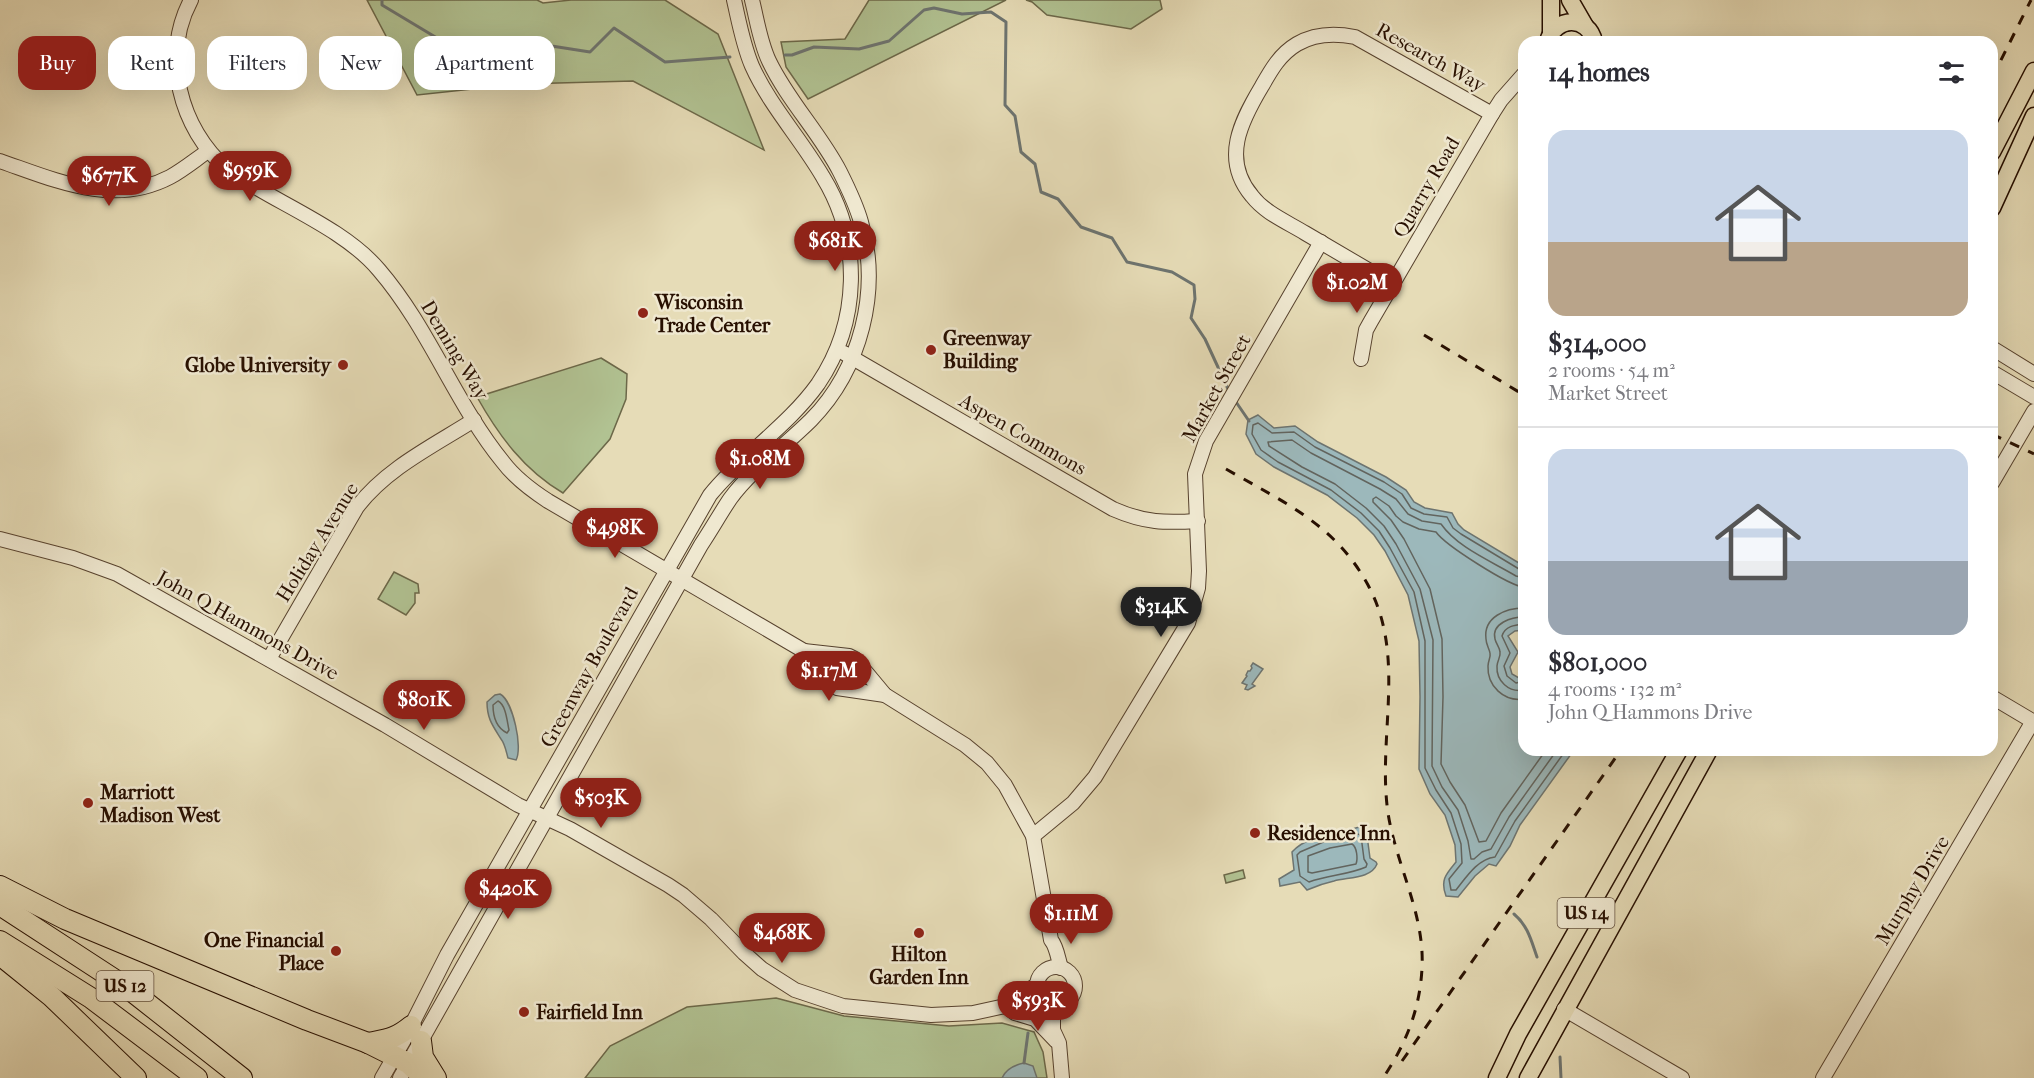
<!DOCTYPE html>
<meta charset="utf-8">
<style>
body{margin:0;font-family:"IM FELL French Canon",serif;background:#f2f2f3;color:#2b2b33;height:100vh;display:flex;flex-direction:column;font-size:22px;white-space:nowrap}
*{box-sizing:border-box;margin:0}
p{font-size:20px;color:#7c7c81}
.icon{flex:none;width:33px;height:33px;fill:none;stroke:currentColor;stroke-width:2;stroke-linecap:round;stroke-linejoin:round}
.map{position:relative;flex:1;overflow:hidden}
.side{position:absolute;left:1518px;top:36px;width:480px;height:720px;display:flex;flex-direction:column;background:#fff;border-radius:18px;box-shadow:0 6px 24px #0002}
.side>*{flex:none}
.banner{position:absolute;left:18px;top:36px;width:570px;height:54px;display:flex;gap:12px}
.price{position:absolute;translate:-50% -51px;padding:0 14px;border-radius:21px;background:#8f2418;color:#fff;font-size:20px;line-height:39px;filter:drop-shadow(0 2px 3px #0008)}
.price::after{content:'';position:absolute;left:50%;top:36px;width:18px;height:14px;margin-left:-9px;background:inherit;clip-path:polygon(0 0,100% 0,50% 100%)}
.price.active{background:#222;color:#fff}
ul{padding:0;list-style:none}
li{display:grid;align-content:center;gap:12px;height:318px;padding:0 30px}
li+li{border-top:2px solid #e1e1e2}
li span{display:grid;place-items:center;height:186px;border-radius:18px;color:#555}
li>.icon{margin-inline-start:auto}
span .icon{width:108px;height:108px;fill:#fffc;stroke-width:1}
li b{font-size:26px}
h2{display:flex;justify-content:space-between;align-items:center;height:72px;padding:0 30px;font-size:26px}
.tag{padding:0 21px;border-radius:18px;background:#fff;box-shadow:0 6px 24px #0002;font-size:21px;line-height:54px}
.tag.active{background:#8f2418;color:#fff}
.map>svg:first-child{display:block}
</style>
<div class="map">
<svg width="2034" height="1078" viewBox="0 0 2034 1078">
<rect width="100%" height="100%" fill="#e6dcb7"/>
<filter id="stains"><feTurbulence type="fractalNoise" baseFrequency=".00333" numOctaves="4"/><feColorMatrix values="0 0 0 0 .2 0 0 0 0 .09 0 0 0 0 .02 0 0 0 .5 -.17"/></filter>
<radialGradient id="worn" r=".72"><stop offset=".6" stop-color="#630" stop-opacity="0"/><stop offset="1" stop-color="#630" stop-opacity=".3"/></radialGradient>
<!-- green -->
<g fill="#b1c292" stroke="#6c6849" stroke-width="1.5">
<polygon points="367,0 537,0 543,3 571,0 665,0 718,34 764,150 633,81 520,84 417,95"/>
<polygon points="869,0 1006,0 808,99 786,67 781,42 845,39"/>
<polygon points="1026,0 1160,0 1162,9 1131,29 1047,15 1032,2"/>
<path d="M601,358L627,374L626,399L610,439L563,493C524,470 499,436 477,397Z"/>
<polygon points="394,572 418,584 419,593 415,593 415,603 406,615 378,599"/>
<polygon points="1243,870 1245,878 1226,883 1224,875"/>
<polygon points="776,998 844,1016 949,1026 1002,1023 1034,1032 1043,1052 1047,1078 585,1078 610,1046 687,1007"/>
</g>
<!-- water -->
<g fill="#9cb8bb" stroke="#6d7470" stroke-width="1.5">
<path d="M1258,415L1274,428L1295,426L1318,442L1386,477L1406,490L1414,502L1425,508L1452,513L1458,524L1464,530L1524,566V630L1515,631L1508,636L1518,652L1510,667L1512,674L1519,678L1524,670V750H1574L1520,825L1510,846L1496,866L1489,864L1475,876L1458,897L1446,896C1440,880 1446,874 1456,862L1455,845L1445,815L1430,794L1419,769L1420,697L1419,641L1408,595L1385,551L1374,535L1357,518L1327,495L1274,467L1256,454L1246,434L1248,420Z"/>
<polygon points="1253,663 1263,669 1252,684 1255,686 1248,690 1245,689 1247,685 1242,683 1247,676 1246,675 1248,671 1250,671 1252,668 1251,666"/>
<path d="M500,694C513,701 523,748 516,760L508,758C506,751 505,744 501,739C493,726 487,719 487,702L495,695Z"/>
<path d="M1362,826L1366,828L1370,858L1376,862L1377,864C1371,879 1348,877 1334,881C1325,883 1316,886 1307,890L1300,882L1280,886L1279,879L1294,870L1292,852C1309,833 1340,835 1362,826Z"/>
<path d="M1024,1063L1033,1066L1037,1078H1002C1006,1069 1014,1065 1024,1063Z"/>
</g>
<g fill="none" stroke-linecap="round" stroke-linejoin="round">
<!-- shore -->
<g stroke="#62645e" stroke-width="1.5">
<path d="M1524,570L1519,569L1461,534L1453,528L1447,517L1424,514L1411,508L1402,494L1384,482L1315,447L1294,432L1272,433L1258,423L1253,425L1252,434L1261,450L1278,462L1331,490L1361,513L1379,531L1390,548L1414,592L1425,641V768L1436,790L1451,813L1461,844L1462,863L1449,879L1451,890H1456C1467,876 1478,859 1495,857L1515,821L1566,750"/>
<path d="M1524,578L1516,576C1491,561 1458,548 1441,524L1422,521L1408,514L1396,499L1380,489L1311,453L1292,440L1268,442L1269,446L1302,467L1335,484L1366,508L1384,526L1396,544L1420,589L1433,640L1432,766L1442,787L1458,810L1468,841L1471,859H1474L1482,852L1491,849L1509,817L1557,750"/>
<path d="M1524,587C1509,586 1445,545 1436,532L1419,529L1403,522L1396,516L1389,506L1376,497L1373,499V502L1391,520L1404,539L1430,589L1442,639L1443,697L1441,764L1450,782L1465,805L1479,842L1486,841L1501,813L1546,750"/>
<path d="M1524,608C1506,608 1483,617 1486,639C1486,644 1489,648 1490,653C1491,657 1488,661 1488,666C1487,686 1504,702 1524,699"/>
<path d="M1524,617C1512,617 1491,623 1495,639C1496,644 1500,648 1500,652C1501,657 1497,661 1497,666C1496,681 1509,693 1524,690"/>
<path d="M1524,624C1515,625 1505,626 1502,636L1510,653L1504,666L1507,676L1516,683L1524,681"/>
<path d="M498,701C506,705 507,721 509,730L507,733C497,728 493,717 493,705Z"/>
<path d="M1358,834L1361,836L1364,859L1367,864L1366,867C1348,875 1328,875 1309,882L1300,876L1297,855L1300,852L1328,840Z"/>
<path d="M1352,844C1357,847 1358,859 1356,864L1312,873L1308,872V856L1330,848Z"/>
</g>
<!-- stream -->
<g stroke="#6d7470" stroke-width="3">
<polyline points="382,0 382,5 437,38 483,46 526,42 590,52 614,28 665,62 730,57"/>
<polyline points="785,55 792,55 814,47 859,49 889,41 924,10 934,8 962,14 991,12 1006,22 1005,105 1015,116 1021,152 1035,164 1041,192 1058,199 1081,227 1112,238 1127,262 1172,272 1194,285 1195,299 1191,318 1205,339 1229,391"/>
<polyline points="1234,399 1249,421"/>
<path d="M1514,914C1528,926 1531,940 1537,957"/>
<polyline points="1560,1057 1561,1078"/>
<polyline points="1024,1063 1028,1033"/>
</g>
<defs>
<g id="minor">
<path d="M191,0C161,56 180,129 227,169C273,202 343,227 379,270C429,328 455,403 503,462C515,478 531,490 548,501L804,651L832,685L837,688L885,695"/>
<path d="M0,161C55,180 113,207 170,177C183,170 195,160 208,151"/>
<path d="M1392,284C1363,267 1334,250 1305,233C1287,222 1265,213 1252,196C1221,159 1241,121 1262,86C1271,70 1280,54 1297,44C1314,34 1335,33 1355,37L1492,114"/>
<polyline points="1992,348 2034,374"/>
<path d="M844,353L1113,509C1145,523 1165,523 1198,521"/>
<polyline points="1361,359 1366,330 1371,321 1492,114 1501,100 1524,74"/>
<polyline points="1992,372 2034,397"/>
<polyline points="1992,483 2034,411"/>
<polyline points="0,539 73,558 117,574 385,725 518,805 570,829 668,885 683,895 711,919 744,953 762,969 795,990 843,1006 931,1015 973,1013 1005,1006 1017,1006 1043,999"/>
<path d="M804,651L849,656L855,659L885,695L965,745L987,763L1005,785L1033,836L1051,940C1057,947 1058,959 1061,968"/>
<path d="M269,659L357,507C387,468 433,446 474,420"/>
<polyline points="1992,697 2034,722"/>
<polyline points="1033,836 1073,803 1095,777 1188,623 1198,588 1199,571 1195,474 1206,441 1321,242"/>
<circle cx="1056" cy="986" r="19"/>
<polyline points="1050,1004 1053,1012 1053,1030 1059,1043 1062,1078"/>
<polyline points="1005,1006 1014,998 1037,985"/>
<polyline points="1007,1007 1015,1013 1035,1019 1056,1041"/>
<polyline points="1564,1009 1682,1078"/>
<path d="M382,1078L405,1038L447,955L710,495C742,455 788,426 818,384C860,322 862,241 823,177C801,139 770,106 752,66C743,45 739,22 734,0"/>
<path d="M400,1078L701,545C711,530 720,514 730,499C753,468 785,446 811,420C861,369 881,290 861,222C856,204 848,188 840,172C820,133 788,101 769,61C760,42 757,20 752,0"/>
<polyline points="1823,1078 2033,721"/>
</g>
<g id="major">
<polyline points="1570,0 1585,26"/>
<polyline points="1551,33 1551,0"/>
<path d="M1548,42C1554,16 1589,15 1594,42"/>
<polyline points="1992,152 2034,71"/>
<polyline points="1992,208 2034,116"/>
<polyline points="1497,1078 1518,1034 1679,750"/>
<polyline points="1528,1078 1709,750"/>
</g>
<g id="highway">
<polyline points="0,886 65,919 307,1020 368,1043 408,1063 424,1078"/>
<polyline points="0,905 129,989 242,1078"/>
<polyline points="0,941 91,998 197,1078"/>
<polyline points="0,955 52,997 136,1078"/>
<polyline points="421,1041 423,1057 436,1078"/>
<path d="M368,1043C388,1039 395,1039 411,1026"/>
</g>
</defs>
<!-- minor casing -->
<use href="#minor" stroke="#57422e" stroke-width="16"/>
<!-- major casing -->
<use href="#major" stroke="#270f00" stroke-width="19"/>
<!-- highway casing -->
<use href="#highway" stroke="#270f00" stroke-width="22"/>
<!-- minor -->
<use href="#minor" stroke="#efe8d0" stroke-width="14"/>
<!-- major -->
<use href="#major" stroke="#e6dcb7" stroke-width="16"/>
<!-- highway -->
<use href="#highway" stroke="#e6dcb7" stroke-width="20"/>
<!-- rail -->
<g stroke="#270f00" stroke-width="3" stroke-dasharray="10 10" stroke-linecap="butt">
<polyline points="1992,78 2031,0"/>
<polyline points="1424,335 1524,395"/>
<polyline points="1992,434 2034,454"/>
<path d="M1226,469C1283,502 1335,524 1368,585C1407,657 1377,736 1388,813C1396,865 1425,914 1422,968C1420,1009 1406,1044 1383,1078"/>
<polyline points="1402,1061 1621,750"/>
</g>
</g>
<!-- markers -->
<g fill="#8f2418" stroke="#efe8d0" stroke-width="2">
<circle cx="643" cy="313" r="6"/>
<circle cx="931" cy="350" r="6"/>
<circle cx="343" cy="365" r="6"/>
<circle cx="88" cy="803" r="6"/>
<circle cx="1255" cy="833" r="6"/>
<circle cx="919" cy="933" r="6"/>
<circle cx="336" cy="951" r="6"/>
<circle cx="524" cy="1012" r="6"/>
</g>
<g text-anchor="middle" stroke-width="5" stroke-linejoin="round" paint-order="stroke">
<!-- shield labels -->
<g fill="#efe8d0" stroke="#63503e" stroke-width="1.5">
<rect x="1557.5" y="898" width="57" height="30" rx="4.5"/>
<rect x="96.5" y="971" width="57" height="30" rx="4.5"/>
</g>
<g font-size="18" font-weight="bold" fill="#270f00">
<text x="1586" y="919">US 14</text>
<text x="125" y="992">US 12</text>
</g>
<!-- street labels -->
<g font-size="20" fill="#270f00" stroke="#efe8d0">
<text transform="translate(1431 57) rotate(29)" y="7">Research Way</text>
<text transform="translate(1426 187) rotate(-60)" y="7">Quarry Road</text>
<text transform="translate(455 350) rotate(59)" y="7">Deming Way</text>
<text transform="translate(1216 388) rotate(-61)" y="7">Market Street</text>
<text transform="translate(1023 434) rotate(30)" y="7">Aspen Commons</text>
<text transform="translate(317 542) rotate(-58)" y="7">Holiday Avenue</text>
<text transform="translate(248 625) rotate(29)" y="7">John Q Hammons Drive</text>
<text transform="translate(589 667) rotate(-61)" y="7">Greenway Boulevard</text>
<text transform="translate(1912 890) rotate(-59)" y="7">Murphy Drive</text>
</g>
<!-- poi labels -->
<g font-size="20" font-weight="bold" fill="#270f00" stroke="#efe8d0" text-anchor="start">
<text x="655" y="309">Wisconsin<tspan x="655" dy="23">Trade Center</tspan></text>
<text x="943" y="345">Greenway<tspan x="943" dy="23">Building</tspan></text>
<text x="331" y="372" text-anchor="end">Globe University</text>
<text x="100" y="799">Marriott<tspan x="100" dy="23">Madison West</tspan></text>
<text x="1267" y="840">Residence Inn</text>
<text x="324" y="947" text-anchor="end">One Financial<tspan x="324" dy="23">Place</tspan></text>
<text x="919" y="961" text-anchor="middle">Hilton<tspan x="919" dy="23">Garden Inn</tspan></text>
<text x="536" y="1019">Fairfield Inn</text>
</g>
</g>
<rect width="100%" height="100%" filter="url(#stains)"/>
<rect width="100%" height="100%" fill="url(#worn)"/>
</svg>
<b class="price" style="left:250px;top:202px">$959K</b>
<b class="price" style="left:109px;top:207px">$677K</b>
<b class="price" style="left:835px;top:272px">$681K</b>
<b class="price" style="left:1357px;top:314px">$1.02M</b>
<b class="price" style="left:760px;top:490px">$1.08M</b>
<b class="price" style="left:615px;top:559px">$498K</b>
<b class="price active" style="left:1161px;top:638px">$314K</b>
<b class="price" style="left:829px;top:702px">$1.17M</b>
<b class="price" style="left:424px;top:731px">$801K</b>
<b class="price" style="left:601px;top:829px">$503K</b>
<b class="price" style="left:508px;top:920px">$420K</b>
<b class="price" style="left:1071px;top:945px">$1.11M</b>
<b class="price" style="left:782px;top:964px">$468K</b>
<b class="price" style="left:1038px;top:1032px">$593K</b>
<div class="banner">
<a class="tag active">Buy</a>
<a class="tag">Rent</a>
<a class="tag">Filters</a>
<a class="tag">New</a>
<a class="tag">Apartment</a>
</div>
<section class="side">
<h2>14 homes<svg class="icon" aria-label="filters" viewBox="0 0 24 24"><path d="M4 7h16M4 17h16"/><circle cx="9" cy="7" r="2"/><circle cx="15" cy="17" r="2"/></svg></h2>
<ul>
<li><span style="background:linear-gradient(#c9d6e8 60%,#b9a48a 0)"><svg class="icon" aria-label="home" viewBox="0 0 24 24"><path d="M3 11l9-7 9 7M6 9v11h12V9"/></svg></span><div><b>$314,000</b><p>2 rooms · 54 m²</p><p>Market Street</p></div></li>
<li><span style="background:linear-gradient(#c9d6e8 60%,#9aa5b1 0)"><svg class="icon" aria-label="home" viewBox="0 0 24 24"><path d="M3 11l9-7 9 7M6 9v11h12V9"/></svg></span><div><b>$801,000</b><p>4 rooms · 132 m²</p><p>John Q Hammons Drive</p></div></li>
</ul>
</section>
</div>
